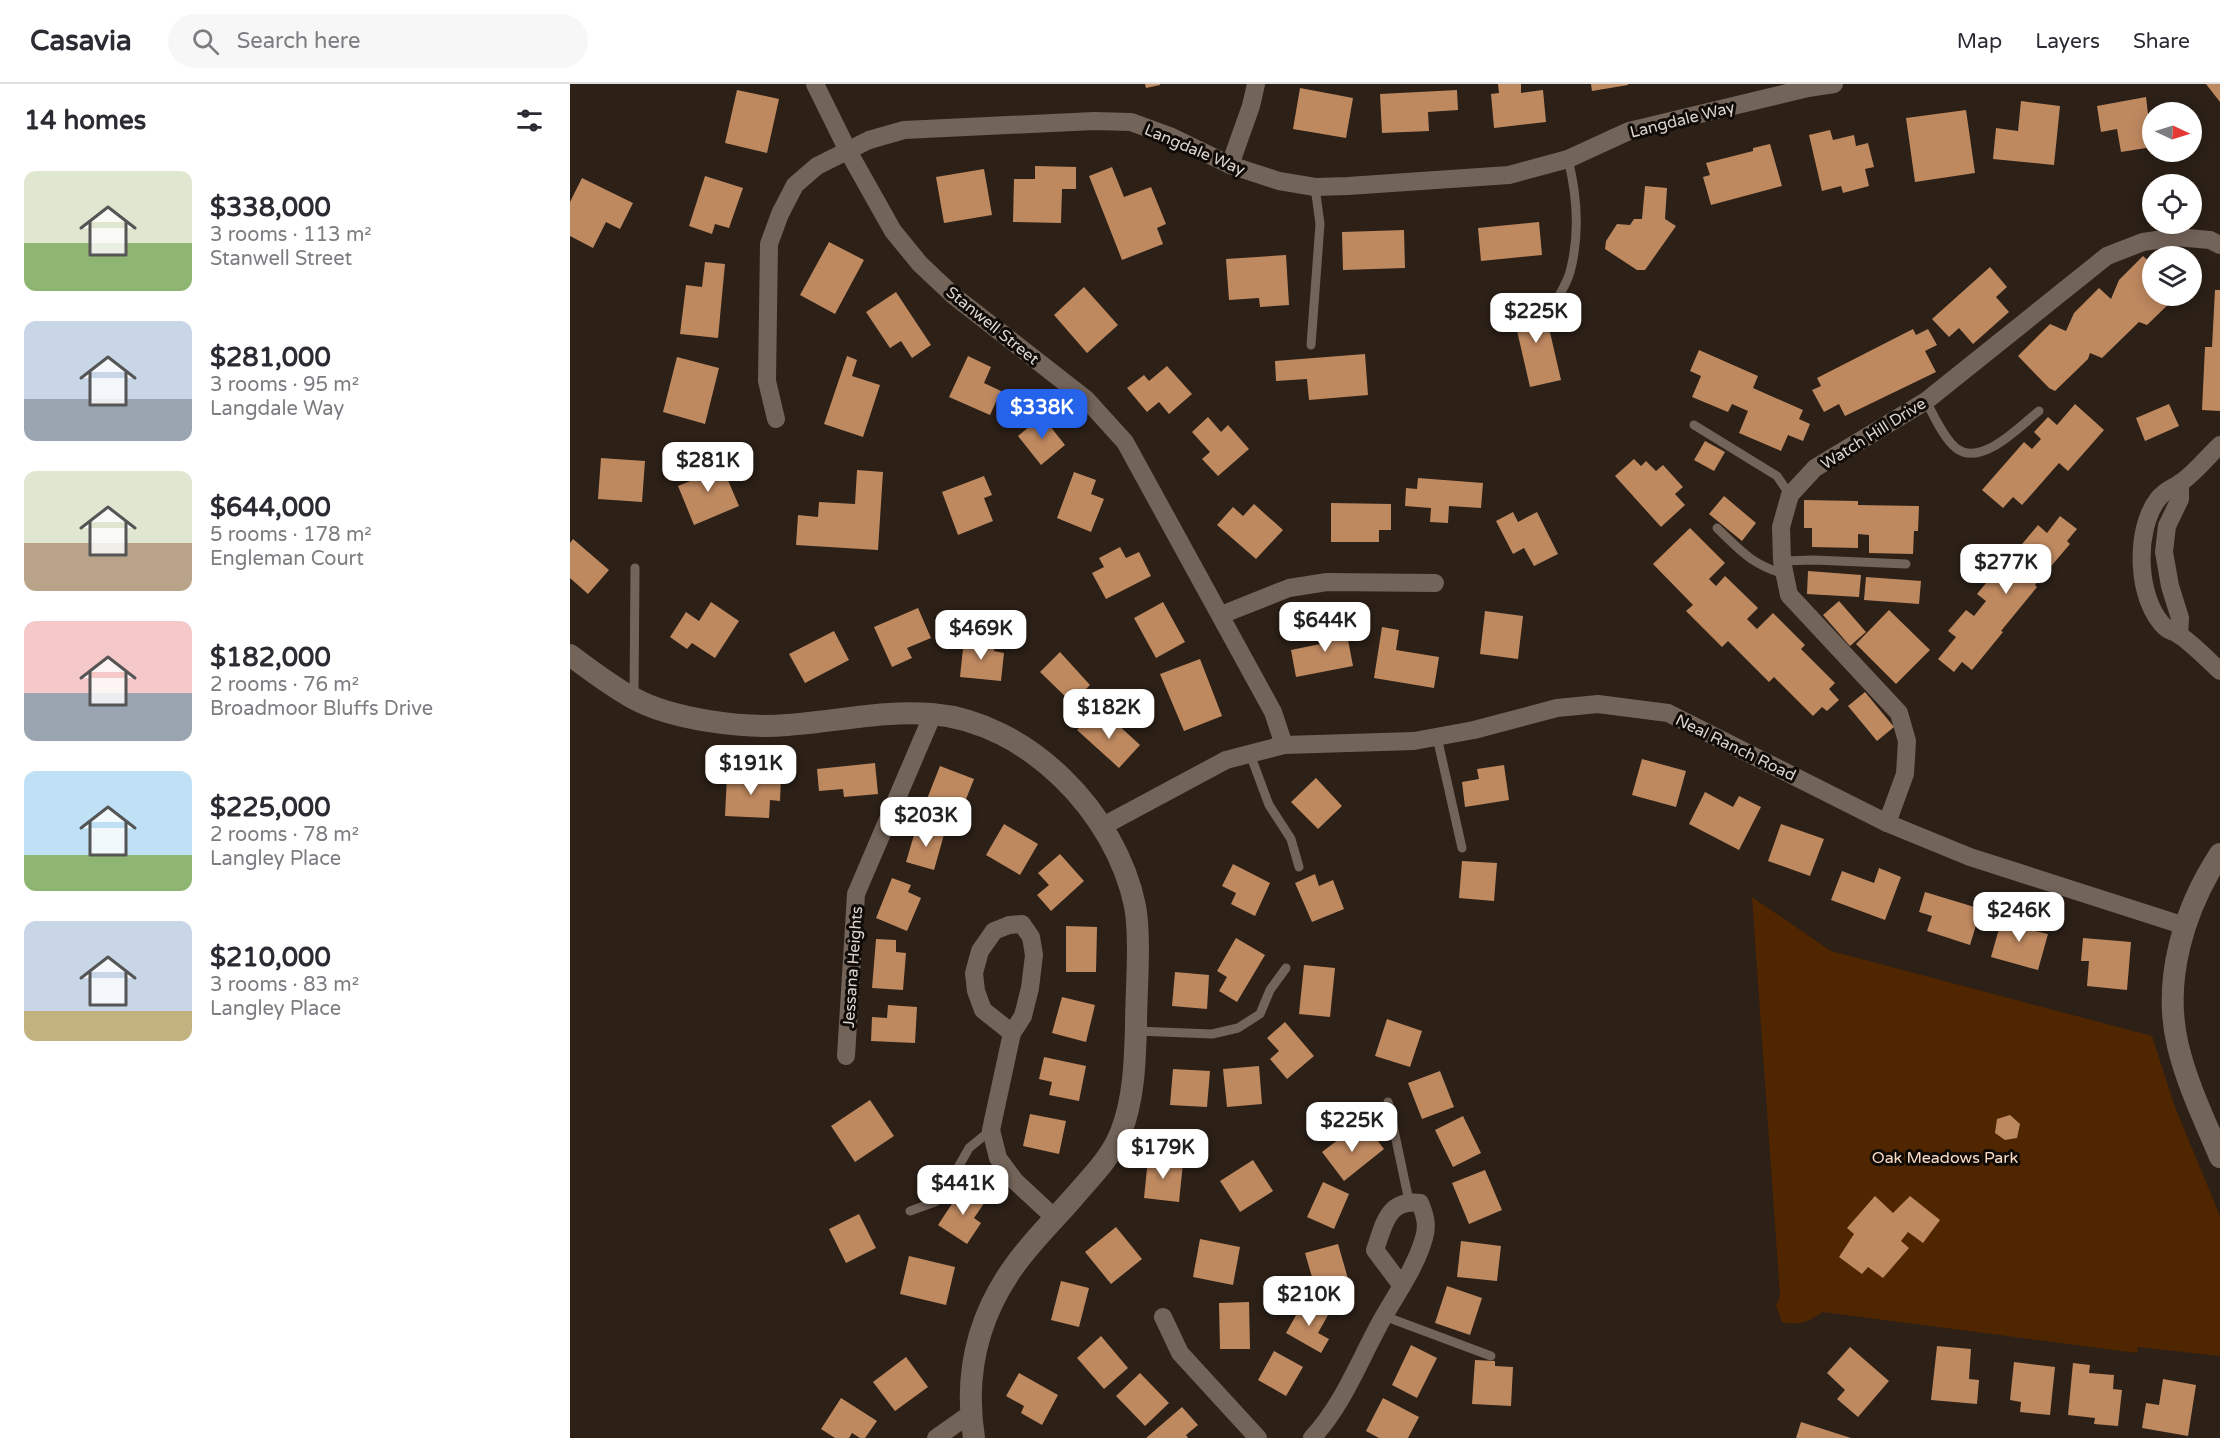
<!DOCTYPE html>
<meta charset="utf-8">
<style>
body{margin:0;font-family:"Varela Round",sans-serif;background:#f7f7f7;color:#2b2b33;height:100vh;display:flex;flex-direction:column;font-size:22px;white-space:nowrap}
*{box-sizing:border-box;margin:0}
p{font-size:20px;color:#7c7c81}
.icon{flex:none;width:33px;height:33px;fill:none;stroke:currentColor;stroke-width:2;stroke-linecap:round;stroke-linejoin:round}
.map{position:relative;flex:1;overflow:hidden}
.details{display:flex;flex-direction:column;background:#fff;width:570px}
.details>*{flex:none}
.needle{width:39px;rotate:94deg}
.buttons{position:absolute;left:1572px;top:18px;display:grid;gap:12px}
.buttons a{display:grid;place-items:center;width:60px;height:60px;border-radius:50%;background:#fff;box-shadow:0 3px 15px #0003;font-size:30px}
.price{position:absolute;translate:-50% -51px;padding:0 14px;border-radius:12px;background:#fff;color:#222;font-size:20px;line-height:39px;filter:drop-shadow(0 2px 3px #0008)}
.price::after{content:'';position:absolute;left:50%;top:36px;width:18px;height:14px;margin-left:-9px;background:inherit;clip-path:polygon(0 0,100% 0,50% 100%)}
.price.current{background:#2563eb;color:#fff}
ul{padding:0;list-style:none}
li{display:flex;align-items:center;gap:18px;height:150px;padding:0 24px}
li span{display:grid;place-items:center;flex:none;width:168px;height:120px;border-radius:12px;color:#555}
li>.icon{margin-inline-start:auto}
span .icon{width:72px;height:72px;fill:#fffc;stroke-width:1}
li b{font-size:26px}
h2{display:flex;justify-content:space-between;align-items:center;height:72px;padding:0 24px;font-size:26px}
header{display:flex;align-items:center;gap:36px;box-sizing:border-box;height:84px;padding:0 30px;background:#fff;border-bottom:2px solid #e1e1e2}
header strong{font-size:28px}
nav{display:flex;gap:33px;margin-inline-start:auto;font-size:21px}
.search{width:420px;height:54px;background:#f7f7f7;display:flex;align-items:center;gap:15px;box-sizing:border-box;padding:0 21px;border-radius:33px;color:#7c7c81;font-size:22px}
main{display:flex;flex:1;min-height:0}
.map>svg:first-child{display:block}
</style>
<header>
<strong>Casavia</strong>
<div class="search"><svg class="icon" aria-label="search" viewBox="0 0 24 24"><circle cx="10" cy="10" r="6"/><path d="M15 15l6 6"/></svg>Search here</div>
<nav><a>Map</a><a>Layers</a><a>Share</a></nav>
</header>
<main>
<section class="details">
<h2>14 homes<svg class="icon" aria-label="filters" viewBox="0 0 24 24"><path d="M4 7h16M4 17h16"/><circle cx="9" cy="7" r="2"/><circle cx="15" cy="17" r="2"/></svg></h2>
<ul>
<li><span style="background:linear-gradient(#dfe7d0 60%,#8fb573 0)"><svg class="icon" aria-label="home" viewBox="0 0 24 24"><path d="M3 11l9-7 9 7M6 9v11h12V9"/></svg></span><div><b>$338,000</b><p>3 rooms · 113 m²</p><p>Stanwell Street</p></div></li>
<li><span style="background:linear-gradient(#c9d6e8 65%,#9aa5b1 0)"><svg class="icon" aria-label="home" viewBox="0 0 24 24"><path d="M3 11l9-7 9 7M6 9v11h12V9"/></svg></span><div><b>$281,000</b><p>3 rooms · 95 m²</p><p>Langdale Way</p></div></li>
<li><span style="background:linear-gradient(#dfe7d0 60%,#b9a48a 0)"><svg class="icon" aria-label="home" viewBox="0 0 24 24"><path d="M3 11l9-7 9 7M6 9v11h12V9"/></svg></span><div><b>$644,000</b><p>5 rooms · 178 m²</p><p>Engleman Court</p></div></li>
<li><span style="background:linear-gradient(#f6c9c9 60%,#9aa5b1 0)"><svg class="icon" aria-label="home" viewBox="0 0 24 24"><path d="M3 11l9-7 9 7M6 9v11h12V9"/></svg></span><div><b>$182,000</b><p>2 rooms · 76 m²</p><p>Broadmoor Bluffs Drive</p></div></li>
<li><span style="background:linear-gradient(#bfe0f5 70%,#8fb573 0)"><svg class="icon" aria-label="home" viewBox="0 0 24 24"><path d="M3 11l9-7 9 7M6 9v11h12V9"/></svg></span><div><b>$225,000</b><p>2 rooms · 78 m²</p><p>Langley Place</p></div></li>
<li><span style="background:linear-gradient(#c9d6e8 75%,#c2b280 0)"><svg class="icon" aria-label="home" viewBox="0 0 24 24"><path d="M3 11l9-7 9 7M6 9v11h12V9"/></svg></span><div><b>$210,000</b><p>3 rooms · 83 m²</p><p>Langley Place</p></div></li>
</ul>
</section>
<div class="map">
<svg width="1650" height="1354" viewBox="0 0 1650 1354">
<rect width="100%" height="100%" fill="#2c2017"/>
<!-- green -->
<path fill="#502600" d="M1182,813L1261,867L1582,952L1605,1023L1650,1132V1272L1568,1263L1567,1269L1253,1228C1237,1238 1231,1242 1212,1238L1206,1222L1210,1212Z"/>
<!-- building -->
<g fill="#bf8960">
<polygon points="575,0 590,0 590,1 576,4"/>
<polygon points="928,0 951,0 951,9 973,6 976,38 924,44 921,10 929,9"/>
<polygon points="1021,0 1058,0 1058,1 1022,7"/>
<polygon points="1636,0 1650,0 1650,18"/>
<polygon points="730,4 783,14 776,54 723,45"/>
<polygon points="167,6 209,15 197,69 155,59"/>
<polygon points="887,6 888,26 858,28 859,47 812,49 810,10"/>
<polygon points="1576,13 1582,63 1551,68 1547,45 1531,48 1527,22"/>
<polygon points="1451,17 1490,22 1484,81 1423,75 1426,44 1448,47"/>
<polygon points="1396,26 1405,89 1345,98 1336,34"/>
<polygon points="1260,46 1263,56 1284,51 1286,62 1298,59 1304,83 1295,85 1299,102 1273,109 1271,102 1252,107 1239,51"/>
<polygon points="1200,60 1212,102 1141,121 1133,93 1140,91 1136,79 1183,67 1183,64"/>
<polygon points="465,82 506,83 506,105 492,105 491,139 443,138 444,95 465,95"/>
<polygon points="542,83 554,113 581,103 596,140 587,144 593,160 552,176 519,92"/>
<polygon points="414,85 422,131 374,139 366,93"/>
<polygon points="135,92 173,104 159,144 145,140 142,150 119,142"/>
<polygon points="12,94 63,119 50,145 36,138 23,164 0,152 0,118"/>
<polygon points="1075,102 1097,104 1095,135 1106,142 1075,186 1067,186 1035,165 1036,157 1047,140 1060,141 1064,135 1072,135"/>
<polygon points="969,138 972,171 911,177 908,144"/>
<polygon points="834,146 835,184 773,186 772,148"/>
<polygon points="259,158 294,176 265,230 230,211"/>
<polygon points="716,171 719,221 690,223 689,214 659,216 656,175"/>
<polygon points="1573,172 1582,180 1582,212 1607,212 1577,241 1569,238 1532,274 1520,269 1518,275 1485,307 1479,304 1448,272 1480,240 1496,247 1504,229 1529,204 1541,215 1549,196"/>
<polygon points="135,178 155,180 148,254 110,250 116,201 132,203"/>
<polygon points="1420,183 1437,203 1426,213 1439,228 1403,260 1389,244 1379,253 1362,235"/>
<polygon points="514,203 548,241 517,269 484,231"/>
<polygon points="1645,206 1650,206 1650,327 1632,326 1635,263 1642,263"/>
<polygon points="326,208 361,261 342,274 331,257 320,264 296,228"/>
<polygon points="973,218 991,296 960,303 942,225"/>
<polygon points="1343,245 1346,251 1358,245 1367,261 1355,267 1366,288 1275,332 1269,320 1254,328 1242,306 1251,302 1247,294"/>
<polygon points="1129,266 1188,292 1183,304 1233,326 1229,335 1240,340 1233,357 1218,351 1211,367 1169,349 1178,327 1162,320 1158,328 1122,313 1131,292 1120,287"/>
<polygon points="795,270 798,311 739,316 737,295 706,297 705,277"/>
<polygon points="277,272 287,276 282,292 310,301 293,353 254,340"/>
<polygon points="398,272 421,283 414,299 431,307 420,331 379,313"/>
<polygon points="107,273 149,284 135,340 93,328"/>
<polygon points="597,282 622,310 599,330 589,318 577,328 557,304 574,291 579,297"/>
<polygon points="1505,320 1534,346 1498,387 1489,379 1452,421 1443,413 1433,424 1412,406 1454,358 1462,365 1471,355 1464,348 1478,333 1487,341"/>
<polygon points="1599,320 1609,342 1575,357 1566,334"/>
<polygon points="472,332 495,361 471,381 448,352"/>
<polygon points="638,333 651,348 658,341 679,365 648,392 632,375 640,368 622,348"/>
<polygon points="1135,357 1155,368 1144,387 1124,376"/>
<polygon points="148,373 169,422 124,441 108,402 130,393 126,382"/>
<polygon points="31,374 75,377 72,418 28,415"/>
<polygon points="1064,375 1071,382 1076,377 1086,387 1093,381 1113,403 1105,410 1115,421 1091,443 1045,392"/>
<polygon points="287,386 313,388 308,466 226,461 228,431 248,433 249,418 285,420"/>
<polygon points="504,388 526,396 521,410 534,415 521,448 487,434"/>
<polygon points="414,392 422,411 414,414 423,437 388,451 372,408"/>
<polygon points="848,394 913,399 911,424 879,422 878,439 860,438 861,424 835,422 836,404 847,405"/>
<polygon points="1154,412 1186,439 1172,457 1139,430"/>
<polygon points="1234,416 1288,417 1288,421 1349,422 1348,447 1344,447 1343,470 1299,469 1299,451 1288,450 1288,464 1242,463 1242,444 1234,444"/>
<polygon points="761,419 821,420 821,446 809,446 809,458 761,458"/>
<polygon points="684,420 713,446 686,475 647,441 663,423 673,432"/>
<polygon points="943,428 948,438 967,428 988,470 964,482 954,464 943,470 926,437"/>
<polygon points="1490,432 1507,445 1497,457 1500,460 1465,501 1467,503 1431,547 1433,548 1402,586 1392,578 1384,588 1368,575 1386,553 1378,547 1396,526 1404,532 1416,517 1407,510 1430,482 1432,484 1468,441 1477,449"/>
<polygon points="1120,444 1155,479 1139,495 1146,502 1155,492 1188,524 1177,535 1187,545 1203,529 1235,561 1231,565 1265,599 1259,605 1269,616 1257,627 1252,623 1243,632 1204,593 1199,598 1158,557 1152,563 1116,527 1123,521 1083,480"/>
<polygon points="3,455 39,486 18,510 0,494 0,459"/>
<polygon points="550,463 556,474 569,468 581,492 536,515 522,489 534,483 529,474"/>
<polygon points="1238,487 1291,491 1289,513 1237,510"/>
<polygon points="1296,493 1351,497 1349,520 1294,516"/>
<polygon points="1269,517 1296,548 1280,562 1253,531"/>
<polygon points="141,518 169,537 145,574 122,559 117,565 100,553 116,528 129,537"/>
<polygon points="593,518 615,558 586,574 564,534"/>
<polygon points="348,524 361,554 337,564 342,574 322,583 304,543"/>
<polygon points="1319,526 1360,566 1326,600 1286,560"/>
<polygon points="915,527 953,532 948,575 910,570"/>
<polygon points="774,535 783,582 726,593 721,566 760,558 756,539"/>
<polygon points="812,543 829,546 826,566 869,573 864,604 804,594"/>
<polygon points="264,547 279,576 235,599 219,570"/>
<polygon points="394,555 425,558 424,567 434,569 431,597 390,593"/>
<polygon points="490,568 520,601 502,619 470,588"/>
<polygon points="630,575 652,632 614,647 590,590"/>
<polygon points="1295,608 1324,643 1307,657 1278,622"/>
<polygon points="522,630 537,645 544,637 570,661 549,684 507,646"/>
<polygon points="1072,675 1116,687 1106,723 1062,711"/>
<polygon points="305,679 308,710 274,713 273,705 249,707 247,685"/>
<polygon points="934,681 939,716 895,723 892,698 909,695 907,685"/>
<polygon points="370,682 404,695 387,738 353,725"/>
<polygon points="157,691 211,693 210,717 200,716 199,734 155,732"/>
<polygon points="746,694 772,722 748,745 721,718"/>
<polygon points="1135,708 1163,723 1169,712 1191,723 1169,766 1119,740"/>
<polygon points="434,740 468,760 450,791 416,771"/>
<polygon points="1211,740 1254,755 1240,792 1198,777"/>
<polygon points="351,741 375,747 364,786 336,778 344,751 348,752"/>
<polygon points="490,770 514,797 481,827 467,811 479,801 468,789"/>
<polygon points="892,777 927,779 924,817 889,814"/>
<polygon points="663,780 700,799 685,832 661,820 666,809 652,802"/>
<polygon points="1309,784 1331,793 1315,836 1261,816 1272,787 1304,799"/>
<polygon points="745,790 749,802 763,796 774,825 742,838 725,799"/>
<polygon points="322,794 341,801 338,808 351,814 337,847 306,834"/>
<polygon points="1355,808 1411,825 1400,861 1357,847 1362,832 1349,828"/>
<polygon points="1434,827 1456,833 1453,844 1478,850 1468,886 1421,873"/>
<polygon points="496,842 527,843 526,888 496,888"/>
<polygon points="666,854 695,871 667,918 649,907 657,893 647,887"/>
<polygon points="1513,854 1561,858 1557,906 1517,902 1519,877 1511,877"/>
<polygon points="306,855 326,856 326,868 336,869 333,906 302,904"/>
<polygon points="734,881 765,884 760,933 729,930"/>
<polygon points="605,888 639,891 637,925 602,922"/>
<polygon points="492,913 525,921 516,958 482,949"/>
<polygon points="318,921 347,923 345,959 301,957 302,933 317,934"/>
<polygon points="817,935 852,947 840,983 805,972"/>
<polygon points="715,938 744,972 717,995 700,975 709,967 697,954"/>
<polygon points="474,973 516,982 509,1017 479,1011 482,998 469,995"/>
<polygon points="689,982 692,1020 657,1023 653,985"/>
<polygon points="603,985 640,987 637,1023 600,1021"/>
<polygon points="870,987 884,1023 852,1035 838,999"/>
<polygon points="300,1016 324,1052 285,1078 261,1042"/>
<polygon points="460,1030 496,1037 489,1070 453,1062"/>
<polygon points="1440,1031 1450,1040 1447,1054 1435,1056 1425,1049 1427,1035"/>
<polygon points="893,1032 911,1069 883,1083 865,1046"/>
<polygon points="782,1045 789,1054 799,1046 814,1065 774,1097 752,1068"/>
<polygon points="578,1075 613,1079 609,1118 574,1114"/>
<polygon points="683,1076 703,1107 670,1128 650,1097"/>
<polygon points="915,1086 932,1126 899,1140 882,1099"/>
<polygon points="753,1098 779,1110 764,1145 737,1133"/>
<polygon points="393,1103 415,1118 404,1134 411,1139 397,1160 368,1141"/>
<polygon points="1305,1112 1323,1129 1340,1112 1370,1136 1353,1159 1338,1148 1331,1157 1339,1164 1313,1194 1298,1183 1292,1190 1269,1173 1284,1150 1277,1144"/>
<polygon points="289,1130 306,1164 276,1179 259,1145"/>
<polygon points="546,1143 572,1175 541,1200 515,1168"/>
<polygon points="630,1155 670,1163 663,1201 623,1193"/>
<polygon points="891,1157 931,1162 927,1197 887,1193"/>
<polygon points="768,1160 779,1198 746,1207 735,1169"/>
<polygon points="339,1172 385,1183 376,1221 330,1210"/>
<polygon points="491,1197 519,1204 509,1243 481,1236"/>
<polygon points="877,1202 912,1214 900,1251 865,1239"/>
<polygon points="734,1217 758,1231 748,1249 759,1255 751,1269 716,1249"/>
<polygon points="679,1218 680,1265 650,1265 649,1219"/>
<polygon points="531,1252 558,1284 534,1305 507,1274"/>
<polygon points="841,1261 867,1274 847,1314 822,1301"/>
<polygon points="1367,1262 1401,1265 1399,1295 1409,1296 1407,1320 1361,1316"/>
<polygon points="1280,1263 1319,1297 1288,1333 1267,1315 1275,1306 1257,1289"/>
<polygon points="704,1267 733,1283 716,1312 688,1296"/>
<polygon points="336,1273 358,1303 325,1327 303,1298"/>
<polygon points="905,1276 925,1277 925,1282 943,1283 941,1322 902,1320"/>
<polygon points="1444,1278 1485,1283 1480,1331 1450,1328 1451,1318 1440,1316"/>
<polygon points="1503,1279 1520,1281 1519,1289 1544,1291 1543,1305 1552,1306 1548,1342 1524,1340 1525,1334 1498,1331"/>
<polygon points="449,1289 488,1311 472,1341 451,1329 454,1322 436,1312"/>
<polygon points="570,1289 599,1319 575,1342 546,1312"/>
<polygon points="1593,1295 1626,1301 1618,1352 1572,1344 1576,1319 1589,1321"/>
<polygon points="271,1314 307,1337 295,1354 290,1354 282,1349 279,1354 265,1354 251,1345"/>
<polygon points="813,1314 849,1333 838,1354 809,1354 796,1347"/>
<polygon points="612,1323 628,1341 616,1351 618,1354 576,1354"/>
<polygon points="1231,1338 1281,1354 1226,1354"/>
</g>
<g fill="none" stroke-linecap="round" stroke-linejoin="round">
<!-- service -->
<g stroke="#73645a" stroke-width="9">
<path d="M984,222C989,211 997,199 1000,188C1010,151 1007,111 998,75"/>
<polyline points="741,261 750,140 745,103"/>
<path d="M1356,317C1363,330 1374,355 1386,364C1411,384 1450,342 1469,327"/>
<polyline points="1124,341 1207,392 1220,411"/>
<path d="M1147,444C1171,467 1181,480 1214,490"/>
<polyline points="1212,477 1244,476 1336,480"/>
<polyline points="64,613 65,484"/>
<polyline points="867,653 892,764"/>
<polyline points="680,670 699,721 721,755 729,783"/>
<polyline points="566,947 642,950 668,944 690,930 700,906 716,884"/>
<polyline points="818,1018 839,1117"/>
<polyline points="340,1127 365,1118 381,1096 399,1064 421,1046"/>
<polyline points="814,1232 921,1272"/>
</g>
<!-- minor -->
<g stroke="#73645a" stroke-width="18">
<polyline points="245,0 278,67 323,147 350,180 384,212 516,315 555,358 703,628 714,661"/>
<polyline points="660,81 681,22 686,0"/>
<polyline points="206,335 197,297 199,160 210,130 225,101 247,82 299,56 334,46 524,37 561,38 602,53 660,81 709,97 745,103 778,102 939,91 998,75 1059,47 1238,4 1264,0"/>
<path d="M1650,361C1637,373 1624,390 1610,399C1601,405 1595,406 1588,415C1564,446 1566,517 1596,544C1599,547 1604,548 1608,550C1623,560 1637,575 1650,587"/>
<polyline points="651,531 719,504 757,498 865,499"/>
<polyline points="1609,551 1610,534 1600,502 1594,468 1597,442 1610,415 1610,399"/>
<polyline points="1317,739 1335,690 1337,657 1329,629 1219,511 1212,477 1211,443 1220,411 1245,384 1356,317 1537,172 1573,158 1606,153 1640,156 1650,161"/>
<polyline points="533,742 656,676 714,661 844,657 904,646 987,624 1028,620 1098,629 1317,739 1400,773 1615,842"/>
<polygon points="452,840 461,853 464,871 460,904 453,932 442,949 413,926 406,907 404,889 410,867 424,847 439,841"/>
<polyline points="442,949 421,1046 428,1074 445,1097 486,1135"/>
<polyline points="276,972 286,810 363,630"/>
<polyline points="593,1233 610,1269 688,1354"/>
<polyline points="366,1354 400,1330"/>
<path d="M742,1354C774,1320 791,1272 814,1232C829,1206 846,1182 854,1154C858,1141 855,1131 850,1119C817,1115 814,1141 805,1166L832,1202"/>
</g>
<!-- tertiary -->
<g stroke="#73645a" stroke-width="22">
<path d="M0,571C20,586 41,602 63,614C101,635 173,645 217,641C265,638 313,626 362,630C458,638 546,729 565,822C571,855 566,907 566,942C565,977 564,1015 551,1048C541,1074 521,1093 503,1114C484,1136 462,1157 445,1181C408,1232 394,1291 404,1354"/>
<path d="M1650,770C1614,825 1592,896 1608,962C1617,1000 1635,1037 1650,1073"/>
</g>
</g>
<g text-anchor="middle" stroke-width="6" stroke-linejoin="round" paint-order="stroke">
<!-- street labels -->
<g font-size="16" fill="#ddd5cf" stroke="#100b07">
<text transform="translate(1112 35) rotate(-14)" y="6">Langdale Way</text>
<text transform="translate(625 65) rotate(23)" y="6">Langdale Way</text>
<text transform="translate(423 241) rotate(39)" y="6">Stanwell Street</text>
<text transform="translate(1303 349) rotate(-32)" y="6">Watch Hill Drive</text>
<text transform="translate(1166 663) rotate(26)" y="6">Neal Ranch Road</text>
<text transform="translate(282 883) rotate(-86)" y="6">Jessana Heights</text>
</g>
<!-- park labels -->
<g font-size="16" fill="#fbdbc5" stroke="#100b07">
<text x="1375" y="1079">Oak Meadows Park</text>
</g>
</g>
</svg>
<div class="buttons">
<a><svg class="needle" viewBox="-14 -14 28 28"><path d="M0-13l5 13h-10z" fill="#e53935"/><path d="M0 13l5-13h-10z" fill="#7c7c81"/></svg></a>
<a><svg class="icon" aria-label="locate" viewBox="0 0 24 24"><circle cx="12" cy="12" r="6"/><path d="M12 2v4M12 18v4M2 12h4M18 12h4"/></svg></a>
<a><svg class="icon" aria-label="layers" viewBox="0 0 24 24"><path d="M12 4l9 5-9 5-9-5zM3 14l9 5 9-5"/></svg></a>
</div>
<b class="price" style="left:966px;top:260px">$225K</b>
<b class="price current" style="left:472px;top:356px">$338K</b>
<b class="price" style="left:138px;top:409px">$281K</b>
<b class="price" style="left:1436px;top:511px">$277K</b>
<b class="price" style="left:755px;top:569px">$644K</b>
<b class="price" style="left:411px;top:577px">$469K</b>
<b class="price" style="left:539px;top:656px">$182K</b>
<b class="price" style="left:181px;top:712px">$191K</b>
<b class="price" style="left:356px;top:764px">$203K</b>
<b class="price" style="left:1449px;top:859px">$246K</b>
<b class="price" style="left:782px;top:1069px">$225K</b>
<b class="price" style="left:593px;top:1096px">$179K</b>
<b class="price" style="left:393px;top:1132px">$441K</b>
<b class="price" style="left:739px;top:1243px">$210K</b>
</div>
</main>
